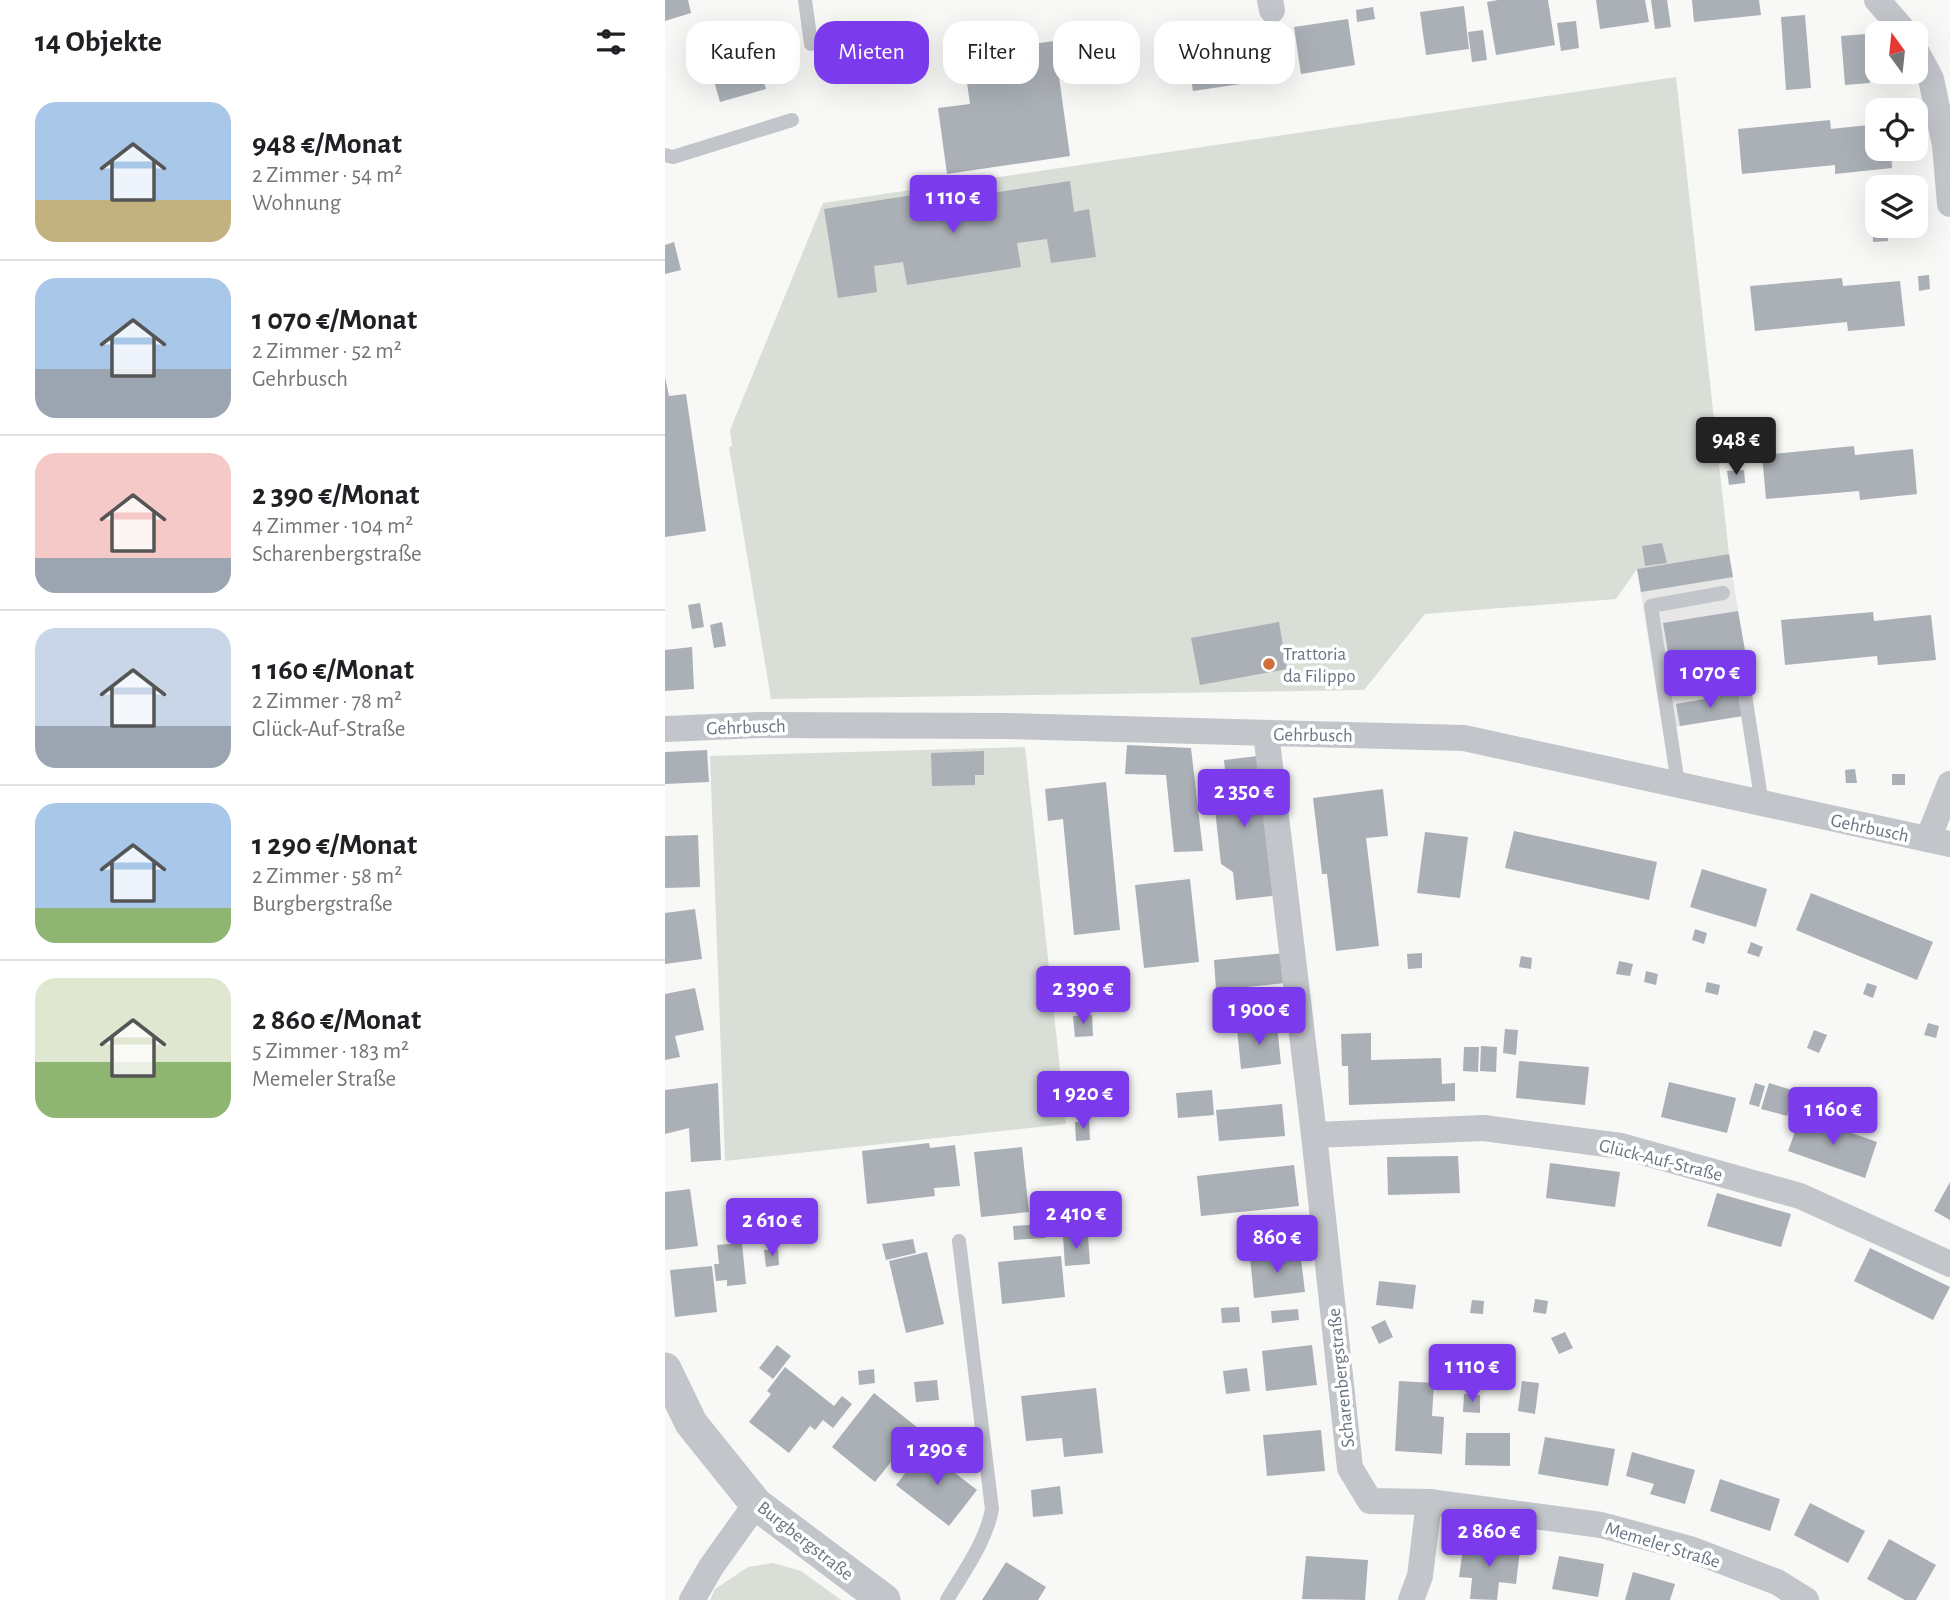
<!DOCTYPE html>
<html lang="de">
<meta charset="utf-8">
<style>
body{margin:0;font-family:"Alegreya Sans",sans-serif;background:#f6f6f6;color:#202124;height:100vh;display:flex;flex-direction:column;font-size:26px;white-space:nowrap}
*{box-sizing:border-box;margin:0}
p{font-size:23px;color:#757577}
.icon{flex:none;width:38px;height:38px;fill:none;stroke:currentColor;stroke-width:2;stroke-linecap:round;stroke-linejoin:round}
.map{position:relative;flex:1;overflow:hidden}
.side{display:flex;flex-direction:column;background:#fff;width:665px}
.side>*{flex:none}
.guide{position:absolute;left:21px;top:21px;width:665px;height:63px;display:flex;gap:14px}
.needle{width:46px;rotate:345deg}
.fabs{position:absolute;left:1200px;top:21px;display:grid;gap:14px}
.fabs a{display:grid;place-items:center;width:63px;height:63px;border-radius:14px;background:#fff;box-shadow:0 7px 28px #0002;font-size:35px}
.price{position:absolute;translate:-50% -60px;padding:0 16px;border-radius:7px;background:#7c3aed;color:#fff;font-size:23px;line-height:46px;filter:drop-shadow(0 2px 4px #0008)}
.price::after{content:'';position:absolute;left:50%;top:42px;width:21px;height:16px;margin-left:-10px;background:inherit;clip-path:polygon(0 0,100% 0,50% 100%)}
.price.current{background:#222;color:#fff}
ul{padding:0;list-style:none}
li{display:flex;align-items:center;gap:21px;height:175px;padding:0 35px}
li+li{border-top:2px solid #e0e0e0}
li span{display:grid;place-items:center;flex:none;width:196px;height:140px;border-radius:21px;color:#555}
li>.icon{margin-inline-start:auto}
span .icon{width:84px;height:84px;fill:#fffc;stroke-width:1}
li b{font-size:30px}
h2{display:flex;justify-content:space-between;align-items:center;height:84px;padding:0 35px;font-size:30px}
.tag{padding:0 24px;border-radius:21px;background:#fff;box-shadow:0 7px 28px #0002;font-size:24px;line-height:63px}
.tag.current{background:#7c3aed;color:#fff}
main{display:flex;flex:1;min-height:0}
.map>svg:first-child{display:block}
</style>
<main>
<section class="side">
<h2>14 Objekte<svg class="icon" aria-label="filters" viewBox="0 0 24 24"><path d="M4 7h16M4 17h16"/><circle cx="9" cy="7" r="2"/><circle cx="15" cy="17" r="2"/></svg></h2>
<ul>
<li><span style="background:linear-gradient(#a9c7e8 70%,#c2b280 0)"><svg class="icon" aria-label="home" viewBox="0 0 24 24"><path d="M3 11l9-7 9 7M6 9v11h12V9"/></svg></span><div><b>948 €/Monat</b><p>2 Zimmer · 54 m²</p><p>Wohnung</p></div></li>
<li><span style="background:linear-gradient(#a9c7e8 65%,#9aa5b1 0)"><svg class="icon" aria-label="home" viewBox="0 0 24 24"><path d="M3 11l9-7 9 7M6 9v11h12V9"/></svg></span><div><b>1 070 €/Monat</b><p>2 Zimmer · 52 m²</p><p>Gehrbusch</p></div></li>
<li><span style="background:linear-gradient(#f6c9c9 75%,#9aa5b1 0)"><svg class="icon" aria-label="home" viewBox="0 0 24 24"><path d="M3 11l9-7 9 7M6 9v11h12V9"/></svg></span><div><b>2 390 €/Monat</b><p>4 Zimmer · 104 m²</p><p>Scharenbergstraße</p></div></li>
<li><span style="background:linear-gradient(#c9d6e8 70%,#9aa5b1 0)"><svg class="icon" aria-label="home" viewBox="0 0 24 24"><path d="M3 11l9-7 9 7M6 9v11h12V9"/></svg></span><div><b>1 160 €/Monat</b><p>2 Zimmer · 78 m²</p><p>Glück-Auf-Straße</p></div></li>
<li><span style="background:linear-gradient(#a9c7e8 75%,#8fb573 0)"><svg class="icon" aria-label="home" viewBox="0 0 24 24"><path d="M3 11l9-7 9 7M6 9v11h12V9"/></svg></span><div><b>1 290 €/Monat</b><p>2 Zimmer · 58 m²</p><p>Burgbergstraße</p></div></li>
<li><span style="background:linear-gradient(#dfe7d0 60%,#8fb573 0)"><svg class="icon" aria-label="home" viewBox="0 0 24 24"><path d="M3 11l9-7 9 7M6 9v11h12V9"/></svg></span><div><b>2 860 €/Monat</b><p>5 Zimmer · 183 m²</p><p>Memeler Straße</p></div></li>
</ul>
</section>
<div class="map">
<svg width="1285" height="1600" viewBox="0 0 1285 1600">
<rect width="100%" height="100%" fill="#f8f8f6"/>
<!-- built -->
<polygon fill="#e6e7e6" points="1064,554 1090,714 998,729 972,569"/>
<!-- green -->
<g fill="#d9ded7">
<polygon points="1011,77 1064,554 972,569 951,599 760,614 699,690 106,699 64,447 67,446 65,430 158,203"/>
<polygon points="360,747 401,1124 60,1161 45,756"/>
<polygon points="108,1563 136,1571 176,1600 45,1600 50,1589 83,1567"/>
</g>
<!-- building -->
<g fill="#aab0b6">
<polygon points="0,0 23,0 26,13 0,21"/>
<polygon points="833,0 883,0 890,45 831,55 822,2"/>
<polygon points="931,0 980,0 984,22 935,29"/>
<polygon points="986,0 1002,0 1006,27 990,29"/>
<polygon points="1027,0 1094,0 1096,15 1029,22"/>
<polygon points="799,6 804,49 761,55 755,12"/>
<polygon points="708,7 710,19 692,22 691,10"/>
<polygon points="1140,15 1146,88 1121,90 1116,17"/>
<polygon points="683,19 690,65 636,74 629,27"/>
<polygon points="911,21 914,48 896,51 892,23"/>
<polygon points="818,30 822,60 807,62 803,32"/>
<polygon points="624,33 629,61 616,63 611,35"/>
<polygon points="582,34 589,82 528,91 520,43"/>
<polygon points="1201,34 1205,83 1180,85 1176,36"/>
<polygon points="86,36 101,89 55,102 40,49"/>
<polygon points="389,41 405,156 282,174 273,108 305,104 298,54"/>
<polygon points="611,47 616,76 602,77 598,49"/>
<polygon points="1165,120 1166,129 1213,124 1213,149 1226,149 1227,168 1170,174 1170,165 1077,174 1073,129"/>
<polygon points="405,181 409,212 424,209 431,257 386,263 382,239 352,243 356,267 242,285 238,262 209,266 212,292 173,298 159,209 273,191 275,201"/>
<polygon points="1223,229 1223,241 1208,242 1208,230"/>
<polygon points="9,242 16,270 0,274 0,245"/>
<polygon points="1264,275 1265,289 1254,291 1253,276"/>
<polygon points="1177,278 1178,286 1235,281 1240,326 1183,331 1182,322 1090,331 1085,286"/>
<polygon points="0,377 4,396 21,394 41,531 0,537"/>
<polygon points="1189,446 1190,455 1248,449 1252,494 1195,500 1194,491 1101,499 1097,455"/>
<polygon points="1079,470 1080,483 1064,485 1062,471"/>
<polygon points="997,543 1002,563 980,566 977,546"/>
<polygon points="1064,554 1068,577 976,592 972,569"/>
<polygon points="35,603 39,627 27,629 23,605"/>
<polygon points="1073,611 1081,656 1006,669 998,623"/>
<polygon points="1208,612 1209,621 1266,615 1271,660 1213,665 1212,656 1120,665 1116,620"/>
<polygon points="57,622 61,646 49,648 45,625"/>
<polygon points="614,622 622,669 535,685 526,638"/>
<polygon points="27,647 29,689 0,691 0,650"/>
<polygon points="1074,693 1078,716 1015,726 1011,704"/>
<polygon points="462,745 526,748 538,851 509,852 501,775 460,774"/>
<polygon points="42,750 44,782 0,784 0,752"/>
<polygon points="319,751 319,775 310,775 310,785 267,786 266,753"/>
<polygon points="593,756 608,896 571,900 568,872 556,864 549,801 562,790 559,760"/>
<polygon points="1190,769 1192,783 1181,783 1180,770"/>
<rect x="1227" y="774" width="13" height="11"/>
<polygon points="441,782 455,930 409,935 398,819 383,821 380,789"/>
<polygon points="718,789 723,836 701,838 714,946 671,951 662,874 657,874 648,798"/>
<polygon points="849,831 992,862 984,900 840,868"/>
<polygon points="760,832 803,837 795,898 752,893"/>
<polygon points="33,835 35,887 0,888 0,836"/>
<polygon points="1037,869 1102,889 1091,927 1025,907"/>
<polygon points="525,879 534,962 479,968 470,885"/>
<polygon points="1146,893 1268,942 1252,980 1131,930"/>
<polygon points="30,909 37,959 0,964 0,913"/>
<polygon points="1030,929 1042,933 1039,944 1027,940"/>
<polygon points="1086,942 1098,947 1094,957 1082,953"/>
<polygon points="619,953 621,983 551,990 549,960"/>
<polygon points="757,953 757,968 743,969 742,954"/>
<polygon points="856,956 867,958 866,969 854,967"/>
<polygon points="954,961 968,964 965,976 951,974"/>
<polygon points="981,971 993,974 991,985 979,982"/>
<polygon points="1042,982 1055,985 1053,995 1040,992"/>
<polygon points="1202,983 1212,986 1208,998 1198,994"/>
<polygon points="30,988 39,1030 10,1036 15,1057 0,1060 0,994"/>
<polygon points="601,993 604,1023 573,1027 570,996"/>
<polygon points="427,1015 428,1036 410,1037 408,1016"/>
<polygon points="1263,1023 1274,1026 1271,1038 1259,1035"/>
<polygon points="612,1025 616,1064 576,1069 572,1029"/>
<polygon points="840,1029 853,1030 851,1055 838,1053"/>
<polygon points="1149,1030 1162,1035 1154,1053 1142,1048"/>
<polygon points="706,1033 706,1060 776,1058 777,1084 790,1083 790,1101 684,1105 683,1066 677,1066 676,1034"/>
<polygon points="816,1046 832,1047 831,1072 815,1071"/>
<polygon points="799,1047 814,1047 813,1072 798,1071"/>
<polygon points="854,1061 924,1067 920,1105 851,1098"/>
<polygon points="1004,1082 1071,1098 1062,1133 996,1117"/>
<polygon points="53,1083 56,1160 26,1162 24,1128 0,1134 0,1090"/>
<polygon points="1090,1083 1100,1086 1094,1107 1084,1104"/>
<polygon points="1104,1083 1130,1091 1122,1116 1096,1109"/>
<polygon points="547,1090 549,1115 513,1118 511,1093"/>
<polygon points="617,1104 620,1136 554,1141 551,1110"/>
<polygon points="1136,1115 1212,1142 1200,1178 1123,1151"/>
<polygon points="424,1121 425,1140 411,1141 410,1122"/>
<polygon points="264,1143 265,1148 290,1145 295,1186 269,1188 270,1196 202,1204 197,1151"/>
<polygon points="357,1147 364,1212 316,1217 309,1152"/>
<polygon points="793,1156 795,1193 723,1195 722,1157"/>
<polygon points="885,1163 955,1172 950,1207 881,1198"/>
<polygon points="629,1165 634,1206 536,1216 532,1176"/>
<polygon points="1285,1182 1285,1220 1269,1211"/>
<polygon points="25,1189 33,1246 0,1250 0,1192"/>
<polygon points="1052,1193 1126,1214 1116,1247 1042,1226"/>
<polygon points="379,1224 380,1238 349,1240 348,1226"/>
<polygon points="423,1236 425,1264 400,1266 398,1237"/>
<polygon points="248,1239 251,1253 221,1260 217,1244"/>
<polygon points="77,1243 81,1284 62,1286 62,1280 51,1281 49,1264 54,1264 52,1245"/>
<polygon points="1205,1248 1285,1287 1268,1320 1189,1281"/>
<polygon points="113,1249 114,1265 101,1267 99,1250"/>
<polygon points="635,1251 640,1292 589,1298 585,1257"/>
<polygon points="262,1252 279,1324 241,1333 224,1261"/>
<polygon points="396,1256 400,1297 337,1304 333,1262"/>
<polygon points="47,1266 52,1312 10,1317 5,1270"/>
<polygon points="714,1281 751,1285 748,1309 711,1305"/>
<polygon points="870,1299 883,1301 881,1314 868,1312"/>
<polygon points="807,1300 819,1301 818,1314 805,1313"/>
<polygon points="574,1307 575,1322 557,1323 556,1308"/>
<polygon points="633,1309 634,1320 607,1323 606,1311"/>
<polygon points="720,1320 728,1337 714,1344 706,1327"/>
<polygon points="900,1332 908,1348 894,1354 886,1338"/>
<polygon points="112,1345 126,1356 108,1379 94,1368"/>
<polygon points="647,1345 652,1385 601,1391 597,1351"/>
<polygon points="120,1367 169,1406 177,1396 187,1404 168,1428 158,1420 150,1430 145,1426 124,1453 84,1422 106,1394 102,1391"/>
<polygon points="582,1368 585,1391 561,1394 558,1371"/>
<polygon points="209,1369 210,1383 194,1385 193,1371"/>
<polygon points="272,1380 274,1400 251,1402 249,1382"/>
<polygon points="734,1381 769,1383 767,1416 779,1417 777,1454 730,1451"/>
<polygon points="857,1381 874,1383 870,1414 853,1411"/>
<polygon points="431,1388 438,1453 399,1457 397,1438 361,1441 356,1396"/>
<polygon points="209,1393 253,1428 210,1482 167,1447"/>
<polygon points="799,1394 815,1395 815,1413 798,1412"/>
<polygon points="656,1430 660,1471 602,1476 598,1435"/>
<polygon points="801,1433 845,1433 845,1466 800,1465"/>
<polygon points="880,1437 950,1449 943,1486 873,1474"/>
<polygon points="259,1449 312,1490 284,1526 231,1485"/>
<polygon points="967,1452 1030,1470 1020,1504 985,1494 989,1484 961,1476"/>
<polygon points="1055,1479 1115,1499 1105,1531 1045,1511"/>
<polygon points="395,1486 398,1514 368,1517 366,1490"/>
<polygon points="1145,1503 1200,1531 1183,1563 1129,1535"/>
<polygon points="1224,1539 1271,1565 1251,1600 1240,1600 1202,1579"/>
<polygon points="799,1542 855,1550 851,1584 834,1582 832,1600 805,1599 807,1578 794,1577"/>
<polygon points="641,1556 703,1560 700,1600 637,1599"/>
<polygon points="894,1556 939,1564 933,1597 887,1589"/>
<polygon points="341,1562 381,1587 373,1600 317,1600"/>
<polygon points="968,1572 1010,1584 1005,1600 960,1600"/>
</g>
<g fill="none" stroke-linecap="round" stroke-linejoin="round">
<!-- service -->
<g stroke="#c2c5c9" stroke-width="14">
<polyline points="140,0 146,44"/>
<polyline points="0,155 8,157 127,120"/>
<polyline points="1021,686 1077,676 1097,804"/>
<polyline points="1013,784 986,606 1058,593"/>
<path d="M282,1600C299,1571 321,1542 327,1509L294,1241"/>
</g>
<!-- minor -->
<g stroke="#c2c5c9" stroke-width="26">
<polyline points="605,0 607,10"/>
<polyline points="1212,0 1241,33"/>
<polyline points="1251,51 1266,79 1280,145 1285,204"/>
<polyline points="0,729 94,725 342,726 799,738 1285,844"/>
<polyline points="601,733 649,1135 685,1468 705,1501 764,1502 936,1525 1025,1549 1112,1582 1141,1600"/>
<polyline points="1263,839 1285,784"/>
<polyline points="649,1135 819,1128 956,1146 1135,1196 1285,1264"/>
<polyline points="27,1600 46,1567 91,1504"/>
<polyline points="746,1600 755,1576 764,1502"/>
</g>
<!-- tertiary -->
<polyline stroke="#c2c5c9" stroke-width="33" points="0,1369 26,1423 91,1504 219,1600"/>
</g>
<!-- markers -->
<circle fill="#d26e3c" stroke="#fff" stroke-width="2.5" cx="604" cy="664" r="7"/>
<g text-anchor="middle" stroke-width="7" stroke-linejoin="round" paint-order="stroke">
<!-- poi labels -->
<g font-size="19" fill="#6a7684" stroke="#fff" text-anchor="start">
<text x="618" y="660">Trattoria<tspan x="618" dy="22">da Filippo</tspan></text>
</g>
<!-- street labels -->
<g font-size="19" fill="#6a7684" stroke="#fff">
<text transform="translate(81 726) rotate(-2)" y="7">Gehrbusch</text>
<text transform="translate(648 734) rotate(1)" y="7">Gehrbusch</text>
<text transform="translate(1205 827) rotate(12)" y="7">Gehrbusch</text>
<text transform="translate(996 1159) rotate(14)" y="7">Glück-Auf-Straße</text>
<text transform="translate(675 1378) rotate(-96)" y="7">Scharenbergstraße</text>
<text transform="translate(141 1540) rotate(38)" y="7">Burgbergstraße</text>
<text transform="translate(998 1544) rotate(17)" y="7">Memeler Straße</text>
</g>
</g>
</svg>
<div class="fabs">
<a><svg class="needle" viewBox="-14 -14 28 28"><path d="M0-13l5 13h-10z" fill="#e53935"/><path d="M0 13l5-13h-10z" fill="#757577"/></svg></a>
<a><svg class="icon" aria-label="locate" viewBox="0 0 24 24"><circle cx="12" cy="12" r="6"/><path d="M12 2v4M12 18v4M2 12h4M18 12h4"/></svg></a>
<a><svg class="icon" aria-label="layers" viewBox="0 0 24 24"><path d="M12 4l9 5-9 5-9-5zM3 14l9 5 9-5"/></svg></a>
</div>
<b class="price" style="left:288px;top:235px">1 110 €</b>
<b class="price current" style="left:1071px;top:477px">948 €</b>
<b class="price" style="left:1045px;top:710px">1 070 €</b>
<b class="price" style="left:579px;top:829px">2 350 €</b>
<b class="price" style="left:418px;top:1026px">2 390 €</b>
<b class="price" style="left:594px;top:1047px">1 900 €</b>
<b class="price" style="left:418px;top:1131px">1 920 €</b>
<b class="price" style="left:1168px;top:1147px">1 160 €</b>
<b class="price" style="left:411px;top:1251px">2 410 €</b>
<b class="price" style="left:107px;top:1258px">2 610 €</b>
<b class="price" style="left:612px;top:1275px">860 €</b>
<b class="price" style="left:807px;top:1404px">1 110 €</b>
<b class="price" style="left:272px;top:1487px">1 290 €</b>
<b class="price" style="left:824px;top:1569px">2 860 €</b>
<div class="guide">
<a class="tag">Kaufen</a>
<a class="tag current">Mieten</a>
<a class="tag">Filter</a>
<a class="tag">Neu</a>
<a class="tag">Wohnung</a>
</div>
</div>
</main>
